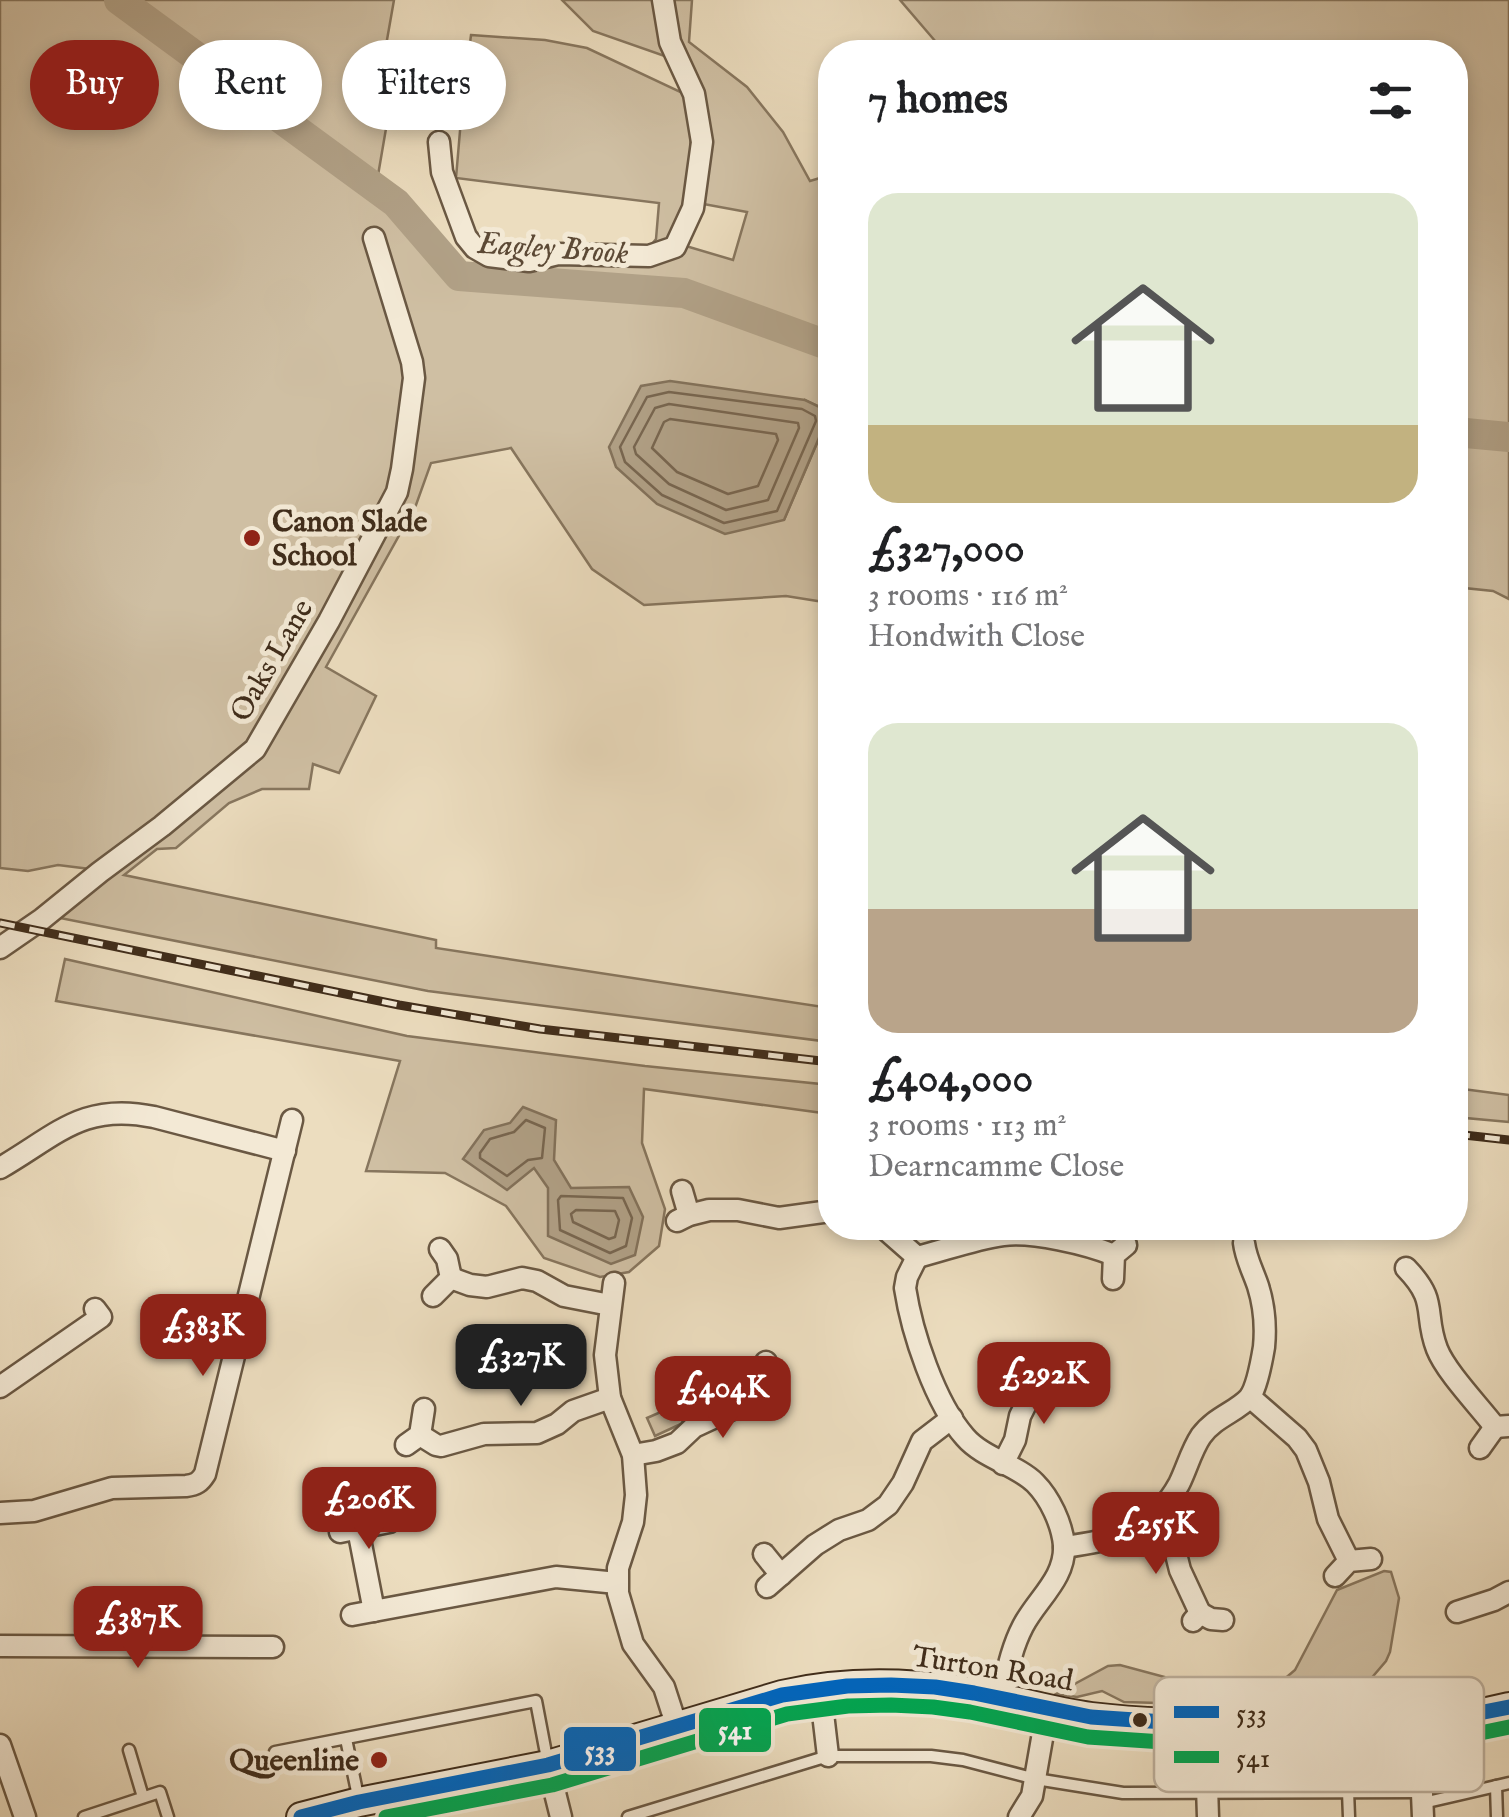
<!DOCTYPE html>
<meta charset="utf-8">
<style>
body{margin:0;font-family:"IM FELL English",serif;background:#f6f6f6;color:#202124;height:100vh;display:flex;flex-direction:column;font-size:38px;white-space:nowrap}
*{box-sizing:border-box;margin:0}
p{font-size:32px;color:#757577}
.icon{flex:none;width:55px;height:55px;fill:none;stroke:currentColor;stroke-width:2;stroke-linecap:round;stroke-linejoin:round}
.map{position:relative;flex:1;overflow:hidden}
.drawer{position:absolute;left:818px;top:40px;width:650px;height:1200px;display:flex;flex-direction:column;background:#fff;border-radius:40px;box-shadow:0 5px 15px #0003}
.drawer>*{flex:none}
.top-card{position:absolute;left:30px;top:40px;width:638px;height:90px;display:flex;gap:20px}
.price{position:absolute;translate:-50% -85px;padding:0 22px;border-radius:20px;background:#8f2418;color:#fff;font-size:32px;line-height:65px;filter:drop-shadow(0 2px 5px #0008)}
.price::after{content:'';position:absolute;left:50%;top:60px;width:30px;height:22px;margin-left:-15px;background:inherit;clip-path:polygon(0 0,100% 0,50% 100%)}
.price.selected{background:#222;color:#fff}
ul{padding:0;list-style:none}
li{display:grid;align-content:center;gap:20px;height:530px;padding:0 50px}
li span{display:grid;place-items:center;height:310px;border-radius:30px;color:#555}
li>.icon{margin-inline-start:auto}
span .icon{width:180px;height:180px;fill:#fffc;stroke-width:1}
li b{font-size:42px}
h2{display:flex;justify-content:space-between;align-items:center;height:120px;padding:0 50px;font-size:42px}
.chip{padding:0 35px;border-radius:45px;background:#fff;box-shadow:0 5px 15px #0003;font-size:35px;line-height:90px}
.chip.selected{background:#8f2418;color:#fff}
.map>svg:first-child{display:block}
</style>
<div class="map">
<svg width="1509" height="1817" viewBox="0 0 1509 1817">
<rect width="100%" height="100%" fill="#ecddbf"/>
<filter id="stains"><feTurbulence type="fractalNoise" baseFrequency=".002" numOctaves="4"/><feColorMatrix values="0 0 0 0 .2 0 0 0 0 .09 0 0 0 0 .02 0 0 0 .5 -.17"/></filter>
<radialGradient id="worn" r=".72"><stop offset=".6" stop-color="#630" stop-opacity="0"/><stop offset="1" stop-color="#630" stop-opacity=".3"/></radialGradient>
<!-- green -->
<g fill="#cfbfa3" stroke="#87765e" stroke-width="2.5">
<polygon points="0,0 105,0 354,172 135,0 394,0 381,74 395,76 376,187 396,203 459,276 501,279 558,254 686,246 733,260 747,212 698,203 707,138 679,61 593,31 562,0 692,0 689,42 747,87 783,132 810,181 830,175 830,412 805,400 784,520 830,413 830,603 786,596 644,605 592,569 511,448 431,463 416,505 326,667 376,696 339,773 313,764 309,789 262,789 229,803 176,848 157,849 124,875 436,940 436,948 830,1008 830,1042 428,991 55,917 98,870 58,865 28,871 0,868"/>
<polygon points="900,0 1509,0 1509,431 1455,424 1455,52 940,52 942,49"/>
<path d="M471,35L545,40L587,48L687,95C695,152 689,184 675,239L652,244L656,239L659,203L456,178L464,84L444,79L450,49L469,51Z"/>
<polygon points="1455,440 1509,444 1509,599 1493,591 1455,587"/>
<polygon points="65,959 407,1036 645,1066 830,1085 830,1114 644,1089 642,1143 665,1209 659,1246 629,1272 600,1277 544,1258 506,1206 445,1173 366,1171 400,1061 56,1001"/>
<polygon points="1455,1088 1509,1095 1509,1122 1455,1117"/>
<polygon points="688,1400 694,1412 681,1418 683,1423 655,1436 647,1418"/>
<polygon points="1384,1571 1391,1572 1399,1598 1390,1652 1386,1661 1369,1681 1367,1709 1124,1702 1102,1691 1077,1697 1056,1694 1108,1666 1120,1665 1224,1693 1241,1695 1275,1687 1295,1670 1337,1590"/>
</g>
<!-- water -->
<g fill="#b1a187" stroke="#83725b" stroke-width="2.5">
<polygon points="670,381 805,400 830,412 784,520 725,534 657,504 616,467 609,447 641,386"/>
<polygon points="523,1107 556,1120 554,1160 571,1188 629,1187 643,1217 635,1255 611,1264 548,1236 548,1188 534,1168 507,1190 463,1159 484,1130 510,1123"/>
</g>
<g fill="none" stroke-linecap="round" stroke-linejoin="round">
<!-- shore -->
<g stroke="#786650" stroke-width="2.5">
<polygon points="669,392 802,409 815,416 816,421 777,511 724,523 662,495 625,462 620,447 647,397"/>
<polygon points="669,404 798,423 799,428 768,500 726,510 669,484 636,454 634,447 655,408"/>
<polygon points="670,419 776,434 778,440 758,486 728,494 677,472 652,448 664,422"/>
<polygon points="526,1120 545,1128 542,1158 528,1160 507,1176 480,1158 480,1153 490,1139 514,1132"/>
<polygon points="561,1196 623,1198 632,1218 626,1246 610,1253 560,1230 558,1200"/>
<polygon points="576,1210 615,1211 619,1220 615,1237 609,1239 573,1222 571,1214"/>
</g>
<!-- river -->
<g stroke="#b1a187" stroke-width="30">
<polyline points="119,0 396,203 459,276 684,293 830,346"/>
<polyline points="1455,432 1509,437"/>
</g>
<defs>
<g id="service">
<polyline points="346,1739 359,1801"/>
<polyline points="129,1750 143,1797"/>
<polyline points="275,1752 536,1701 548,1764"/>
<polyline points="1496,1786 1497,1817"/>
<polyline points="1348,1791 1349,1817"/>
<polyline points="1423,1803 1509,1783"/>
<polyline points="84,1817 160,1792 168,1817"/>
<polyline points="628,1817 828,1756 931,1756 963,1760 1036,1779 1123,1793 1421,1792"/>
</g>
<g id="minor">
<polyline points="439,142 442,172 466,237 475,248 489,256 529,261 558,254 649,256 675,247 693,208 702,142 694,94 670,42 663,0"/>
<polyline points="0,948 42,919 100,872 162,826 255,749 329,621 397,492 402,469 414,378 412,362 374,238"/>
<path d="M0,1168C57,1135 83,1102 154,1117L285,1151"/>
<polyline points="682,1191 689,1215"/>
<polyline points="677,1221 689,1215 709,1210 738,1210 779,1218 830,1211"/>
<polyline points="884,1228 917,1257"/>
<path d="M917,1257L907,1277L905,1288C912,1333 935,1403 965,1437C983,1458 1017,1465 1035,1483C1050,1498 1062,1524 1064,1545C1066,1578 1037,1599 1023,1626C1011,1649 1007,1673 1001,1699"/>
<path d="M917,1257C945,1250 974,1239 1003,1235C1032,1231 1087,1244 1114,1255"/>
<path d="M1406,1268C1439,1302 1423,1312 1437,1349C1446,1372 1479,1406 1495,1427L1509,1426"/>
<polyline points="451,1278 470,1285 487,1287 522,1278 537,1281 564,1296 610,1305"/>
<polyline points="1113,1279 1114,1255 1126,1245"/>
<polyline points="614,1283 605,1355 610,1398 633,1455 636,1495 633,1522 618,1568 618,1593 633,1644 664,1687 677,1727"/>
<polyline points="433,1296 451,1278 447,1259 440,1249"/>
<polyline points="0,1387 101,1317 95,1309"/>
<polyline points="1250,1397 1297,1438 1306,1450 1319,1482 1328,1519 1349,1561"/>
<polyline points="420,1435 436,1445 441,1446 484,1434 537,1433 557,1424 573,1411 610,1398"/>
<polyline points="406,1445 420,1435 424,1409"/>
<polyline points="1480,1448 1495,1427"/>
<polyline points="633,1455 656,1451 677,1443 694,1427 737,1407 745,1399 766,1362"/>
<polyline points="1003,1464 1015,1440 1020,1416 1025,1406 1031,1397 1062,1371"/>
<path d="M0,1513L34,1511L112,1488L186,1486C196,1485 200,1482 205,1474L292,1120"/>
<polyline points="1156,1516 1175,1550 1180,1570 1200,1613"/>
<polyline points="358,1529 374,1611"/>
<polyline points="340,1532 389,1522"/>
<path d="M1064,1547C1114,1540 1153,1532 1179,1484C1187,1468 1191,1451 1201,1436C1215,1417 1236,1412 1249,1398C1257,1388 1262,1359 1264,1347C1266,1326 1264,1305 1258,1286C1253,1271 1246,1259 1244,1243"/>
<polyline points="764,1554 781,1575"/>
<polyline points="1335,1576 1349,1561 1371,1559"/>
<polyline points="767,1587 815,1545 839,1530 868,1520 888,1505 903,1483 922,1441 952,1418"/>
<polyline points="1457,1612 1494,1600 1509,1592"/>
<polyline points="352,1615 556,1577 617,1583"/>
<polyline points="1193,1621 1200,1613 1211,1619 1223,1620"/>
<polyline points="0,1646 273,1647"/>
<polyline points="820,1688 828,1756"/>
<polyline points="1205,1724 1208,1817"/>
<polyline points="1419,1724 1423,1817"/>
<polyline points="0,1745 25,1817"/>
<polyline points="548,1765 561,1817"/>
<polyline points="1019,1817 1032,1796 1047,1710"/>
</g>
<path id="secondary" d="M301,1817L359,1802L548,1765L782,1695C838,1682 900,1682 957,1690C1002,1696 1046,1711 1091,1717C1149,1724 1209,1724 1267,1725C1351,1726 1426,1728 1509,1707"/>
</defs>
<!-- service casing -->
<use href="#service" stroke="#6a5843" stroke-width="15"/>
<!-- minor casing -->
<use href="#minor" stroke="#6a5843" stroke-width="25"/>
<!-- secondary casing -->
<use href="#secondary" stroke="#3f2c1a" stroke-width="32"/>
<!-- service -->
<use href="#service" stroke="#f3e9d5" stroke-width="10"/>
<!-- minor -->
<use href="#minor" stroke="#f3e9d5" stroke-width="20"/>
<!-- secondary -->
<use href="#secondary" stroke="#f3e9d5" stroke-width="28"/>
<defs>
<g id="rail">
<polyline points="0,923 399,1005 540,1029 830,1062"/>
<polyline points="1455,1134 1509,1140"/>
</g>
</defs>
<!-- rail casing -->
<use href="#rail" stroke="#3f2c1a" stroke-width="9"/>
<!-- rail -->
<use href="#rail" stroke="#f3e9d5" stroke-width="5" stroke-dasharray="15" stroke-linecap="butt"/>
<defs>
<polyline id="bus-1" points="301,1817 359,1802 548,1765 782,1695 847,1686 891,1685 935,1687 974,1693 1091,1717 1179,1723 1388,1724 1448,1719 1509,1707"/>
<polyline id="bus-2" points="386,1817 552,1785 787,1714 848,1706 891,1705 933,1707 970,1712 1088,1737 1178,1743 1389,1744 1451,1739 1509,1727"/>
</defs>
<!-- bus-1 casing -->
<use href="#bus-1" stroke="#f3e9d5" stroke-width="22"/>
<!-- bus-2 casing -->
<use href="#bus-2" stroke="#f3e9d5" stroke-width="22"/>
<!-- bus-1 -->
<use href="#bus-1" stroke="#0065bd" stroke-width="15"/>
<!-- bus-2 -->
<use href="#bus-2" stroke="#00a651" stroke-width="15"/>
</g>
<!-- markers -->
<g fill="#8f2418" stroke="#f3e9d5" stroke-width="4">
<circle cx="252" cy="538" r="10"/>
<circle cx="379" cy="1760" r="10"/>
</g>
<circle fill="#3f2c1a" stroke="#f3e9d5" stroke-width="4" cx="1140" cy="1720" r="9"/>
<g text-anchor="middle" stroke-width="10" stroke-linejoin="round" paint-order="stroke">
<!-- poi labels -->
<g font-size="30" font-weight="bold" fill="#3f2c1a" stroke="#f3e9d5" text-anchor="start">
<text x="272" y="531">Canon Slade<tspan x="272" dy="34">School</tspan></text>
<text x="359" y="1770" text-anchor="end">Queenline</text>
</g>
<!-- street labels -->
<g font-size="30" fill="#3f2c1a" stroke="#f3e9d5">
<text transform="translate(271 660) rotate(-60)" y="10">Oaks Lane</text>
<text transform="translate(993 1668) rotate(9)" y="10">Turton Road</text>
</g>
<!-- water labels -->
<g font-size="32" font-style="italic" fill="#5c4935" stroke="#f3e9d5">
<text transform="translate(553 247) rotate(4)" y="11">Eagley Brook</text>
</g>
</g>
<!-- legend -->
<rect x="1154" y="1677" width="330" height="115" rx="15" fill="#f3e9d5" stroke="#bdb09d" stroke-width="2.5"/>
<rect x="1174" y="1706" width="45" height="12" fill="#0065bd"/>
<rect x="1174" y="1751" width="45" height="12" fill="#00a651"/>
<g font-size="28" fill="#3f2c1a">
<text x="1236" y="1722">533</text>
<text x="1236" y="1767">541</text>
</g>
<g stroke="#f3e9d5" stroke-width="4">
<rect x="697" y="1706" width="76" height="48" rx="10" fill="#00a651"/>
<rect x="562" y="1725" width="76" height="48" rx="10" fill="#0065bd"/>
</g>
<g font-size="28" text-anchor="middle" font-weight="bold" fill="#fff">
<text x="735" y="1739">541</text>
<text x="600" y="1759">533</text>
</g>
<rect width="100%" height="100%" filter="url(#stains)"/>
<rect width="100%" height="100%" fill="url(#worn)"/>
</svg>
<b class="price" style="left:203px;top:1379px">£383K</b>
<b class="price selected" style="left:521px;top:1409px">£327K</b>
<b class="price" style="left:1044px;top:1427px">£292K</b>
<b class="price" style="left:723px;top:1441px">£404K</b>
<b class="price" style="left:369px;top:1552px">£206K</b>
<b class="price" style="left:1156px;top:1577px">£255K</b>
<b class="price" style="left:138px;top:1671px">£387K</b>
<div class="top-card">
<a class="chip selected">Buy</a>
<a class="chip">Rent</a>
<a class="chip">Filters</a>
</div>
<section class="drawer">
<h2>7 homes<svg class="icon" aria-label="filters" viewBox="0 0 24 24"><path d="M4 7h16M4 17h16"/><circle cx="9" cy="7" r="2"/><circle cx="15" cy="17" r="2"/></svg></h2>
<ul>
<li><span style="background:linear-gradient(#dfe7d0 75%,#c2b280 0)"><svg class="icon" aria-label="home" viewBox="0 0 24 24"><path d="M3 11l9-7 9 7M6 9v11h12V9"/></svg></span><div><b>£327,000</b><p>3 rooms · 116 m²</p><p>Hondwith Close</p></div></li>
<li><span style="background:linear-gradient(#dfe7d0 60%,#b9a48a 0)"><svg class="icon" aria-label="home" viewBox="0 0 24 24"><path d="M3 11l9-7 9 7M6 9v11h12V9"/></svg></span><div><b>£404,000</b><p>3 rooms · 113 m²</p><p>Dearncamme Close</p></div></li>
</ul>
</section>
</div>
